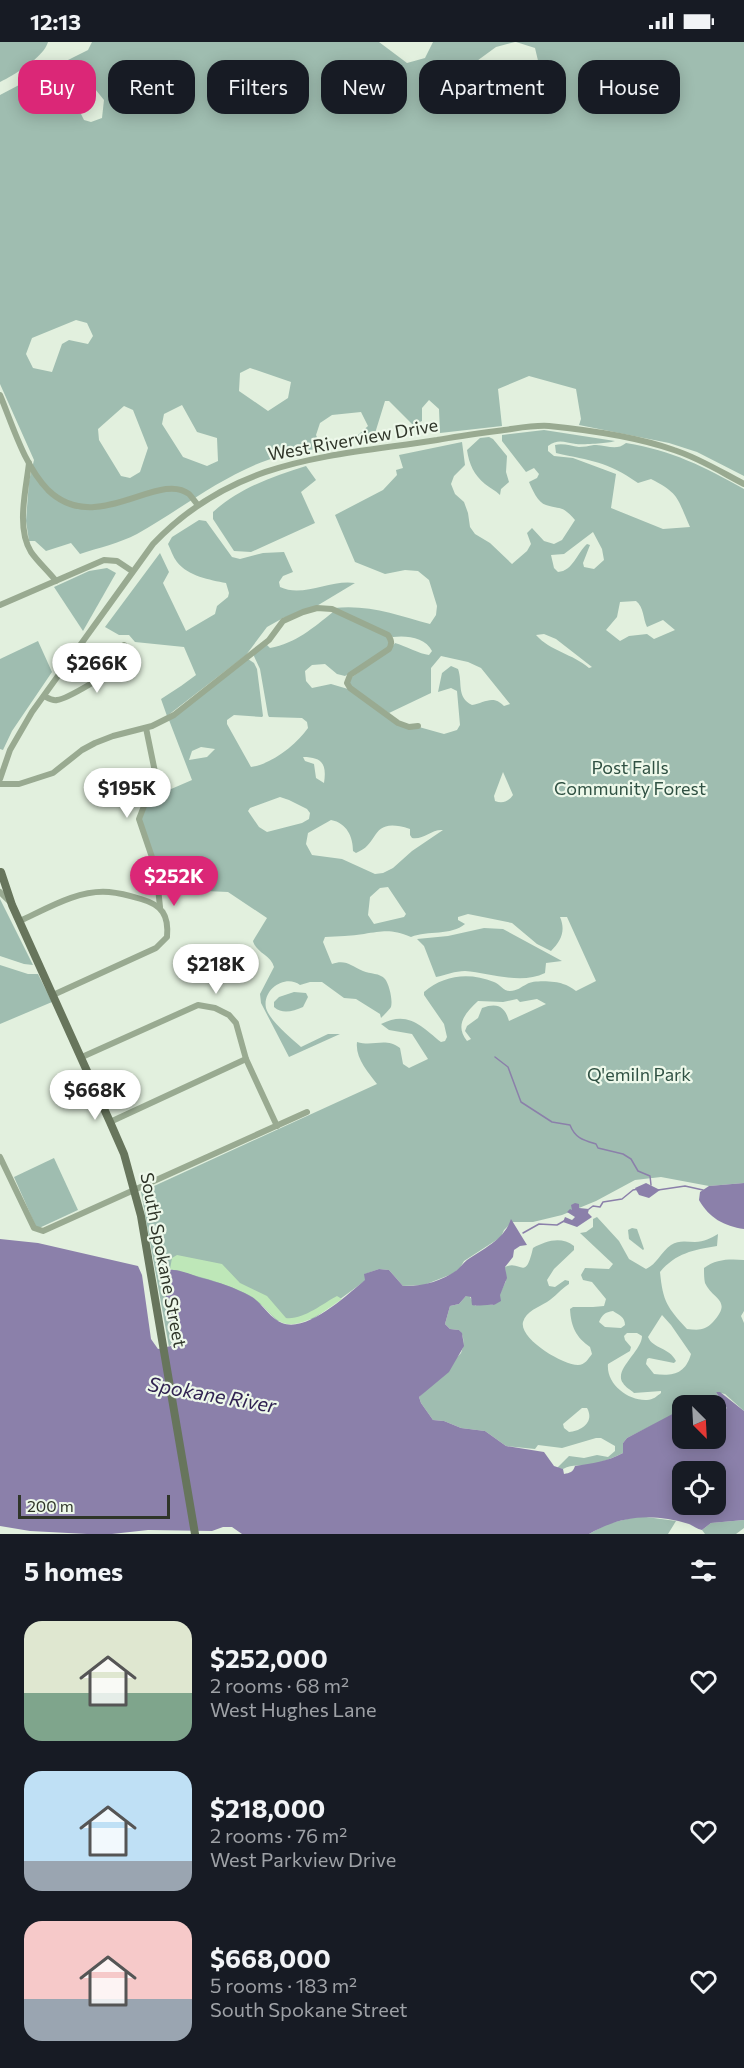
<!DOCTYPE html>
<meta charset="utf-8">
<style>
body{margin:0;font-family:Commissioner,sans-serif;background:#20242c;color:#f1f3f6;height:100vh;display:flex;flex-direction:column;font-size:22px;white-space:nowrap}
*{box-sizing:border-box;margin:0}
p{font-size:20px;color:#9ea1a6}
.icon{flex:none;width:33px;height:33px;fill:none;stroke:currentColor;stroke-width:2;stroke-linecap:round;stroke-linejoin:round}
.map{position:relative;height:1492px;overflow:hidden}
.side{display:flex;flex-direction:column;background:#171b24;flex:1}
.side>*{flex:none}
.hud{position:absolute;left:18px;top:18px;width:708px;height:54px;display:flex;gap:12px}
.needle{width:39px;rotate:156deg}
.tools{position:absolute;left:672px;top:1353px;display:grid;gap:12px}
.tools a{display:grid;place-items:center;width:54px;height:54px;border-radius:12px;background:#171b24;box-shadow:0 3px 15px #0003;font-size:30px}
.scale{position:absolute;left:18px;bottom:15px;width:152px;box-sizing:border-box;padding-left:6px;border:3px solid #2f3529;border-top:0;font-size:16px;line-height:21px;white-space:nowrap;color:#2f3529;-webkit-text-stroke:4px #edf8ea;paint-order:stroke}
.price{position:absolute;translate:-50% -51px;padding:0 14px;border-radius:21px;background:#fff;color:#222;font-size:20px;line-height:39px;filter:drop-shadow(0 2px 3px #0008)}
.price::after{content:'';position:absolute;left:50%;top:36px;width:18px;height:14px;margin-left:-9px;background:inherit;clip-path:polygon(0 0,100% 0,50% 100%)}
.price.active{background:#db2777;color:#fff}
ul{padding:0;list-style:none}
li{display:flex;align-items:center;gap:18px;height:150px;padding:0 24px}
li span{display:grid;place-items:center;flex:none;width:168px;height:120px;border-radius:18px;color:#555}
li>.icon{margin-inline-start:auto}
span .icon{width:72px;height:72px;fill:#fffc;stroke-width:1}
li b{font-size:26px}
h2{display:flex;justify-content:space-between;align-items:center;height:72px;padding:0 24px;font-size:26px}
.pill{padding:0 21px;border-radius:18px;background:#171b24;box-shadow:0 3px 15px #0003;font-size:21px;line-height:54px}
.pill.active{background:#db2777;color:#fff}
.status{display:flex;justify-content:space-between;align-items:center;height:42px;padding:0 30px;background:#171b24;direction:ltr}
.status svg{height:16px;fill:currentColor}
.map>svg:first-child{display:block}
</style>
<div class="status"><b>12:13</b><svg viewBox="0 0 49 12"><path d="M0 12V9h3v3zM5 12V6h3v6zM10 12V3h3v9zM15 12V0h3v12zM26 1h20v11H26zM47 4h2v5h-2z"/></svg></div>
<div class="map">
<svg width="744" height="1492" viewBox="0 0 744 1492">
<rect width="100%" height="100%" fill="#e2f0de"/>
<!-- green -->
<g fill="#9fbdb0" fill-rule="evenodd">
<path d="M0,0H48C44,15 14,33 0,40Z"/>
<path d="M92,0H379L407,21L425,16L433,0H515L496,5L455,35L450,56L459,65L471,60L483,42H491L503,56L532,45L540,27L535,6L516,0H744V434L697,410L669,401L579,383L581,377L576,347L529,334L498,347L502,384L440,391L439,367L429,358L422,366V379L413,383L389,359H385L372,401H362L358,393L368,384L361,370L332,373L320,381L316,393L321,404L319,407C247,412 197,458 137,492C120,501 98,506 80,512L71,501L46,509L35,499H29L26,479L29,439L34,418L0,342V53L40,32L53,53L73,56L84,78L91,80L102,76L104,58L91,42L66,39L64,20L88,8ZM76,278L87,281L93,294L88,302L69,298L62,302L52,330L33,326L26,312L32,296ZM250,326L291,340L288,356L268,369L239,349L240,331ZM182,363L197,390L217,396L218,419L207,424L183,415L162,382L164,372ZM124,364L133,368L148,406L140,430L130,436L121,434L99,398L98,387Z"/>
<path d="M544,388L615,399C611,401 581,403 576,402C565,401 559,396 548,404V409L554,414L573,416L616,432L611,466L663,487L690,485C677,456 680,452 651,437L638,441C607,419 591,419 556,411L555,403C563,401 571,404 579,405C584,405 588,404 594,403C606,402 615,410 626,401C673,409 703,424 744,447V1141L709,1144L661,1135L635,1138L596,1159L562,1173L533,1180H512L504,1188L501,1195L464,1219L460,1226L452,1232L424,1243L403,1244L389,1228L379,1227L365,1232L366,1238L313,1277L277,1279L262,1263L170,1227L162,1228L173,1299L169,1305L141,1150L377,1042C368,1030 355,1016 357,1000C374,1005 385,995 400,1006L403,1022L409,1026L428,1017L412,992L389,988L381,982C408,968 421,984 441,1000L445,999L447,995L444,982L424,953V950C444,933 469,930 494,940C500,942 503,949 510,949C517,949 521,945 527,942C534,938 555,939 563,942C567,943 572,946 576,949L596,939L567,875H560C566,889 561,899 551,909L537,902L512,881L468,872L458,875V878L465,882C451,894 428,888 411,895C391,887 384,889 364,892C351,894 338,894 325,895L323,900L332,922C346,917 351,924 363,929C370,932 380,931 385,937C389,942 393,958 391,965C389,968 384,973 381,976L380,972L356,957L344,956L322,940H310L300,943C286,932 262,947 266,966C269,978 291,996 301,1005L328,992H340L289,1015L261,961L260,952L274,925C271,913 256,911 253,899L267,876L228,850L162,847L158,825L141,777L148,757L192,738L169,678L248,617L254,621L257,627L263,674L262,675L234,673L227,678V682L251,725C272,722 296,703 308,686L307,680L302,676L269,675L268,673L260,627L253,612L266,602L270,606C296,601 313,586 333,570L387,595L390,598L387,606L345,634L337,632L325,622L312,623L305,629L306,639L312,646L331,642L348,647L402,685H419L444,692L457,688L460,683L457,649L451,646L438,650L442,631L451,624L458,627C463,641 456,655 472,663C484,661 493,652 504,664L510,662L481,626L468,620L441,614L431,626V651L389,671L351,645L348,638L390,608L395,601C405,604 420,612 429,613L432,609C426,596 407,593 393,595L334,566C368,562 398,573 430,582L436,573L437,564L429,538L418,529L405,528L385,532L355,520L335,473L383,448L397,433L396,428L403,426L399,413L462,400L465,423L454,434L451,442L455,452L464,460L468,471L470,485L475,492L490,501L512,522L527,509L531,502L527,491L532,486L544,499L554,502L562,498L575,478C562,463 562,468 546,463C538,461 532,447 529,440L537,436L539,432L534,426L526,430L502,399V393ZM593,490L602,507L604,518L594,527L584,525L583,521L590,503L587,502C577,511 573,529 558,530L554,526L551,513L564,512ZM636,559C644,565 643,577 647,585L663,578L675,588L654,597L647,592L629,594L620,599L606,588L617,575L620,560ZM544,592L556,597L592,625L589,626C573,612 550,609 536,593ZM201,705L215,707L207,715L189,718L192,709ZM303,715C322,715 327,722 324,741L316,736L314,722L305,719ZM503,730L513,753C509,759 503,762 495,759L494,754ZM280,755L289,758L307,767L310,771L309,777L302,781L267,790L259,785L248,769L250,766ZM331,778C347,781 353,795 353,809L356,811C381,802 369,774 410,787V793L412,796C424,798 431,787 443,788L412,809L393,826L383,831L375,832L342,817L312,813L306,802L308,791ZM388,845L406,872L404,875L374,882L368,873L370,855L380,846ZM517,957L520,960L537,957L546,962L509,979C505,965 498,960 482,966L478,976L467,984L465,989L471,997L467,999C454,983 466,970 478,959L503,960Z"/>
<path d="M489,395L493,397L507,414L506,430L509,440L501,447L500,453C495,448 490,446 485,442C474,433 469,422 467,408L480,396Z"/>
<path d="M306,424L316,438L301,450L315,481L251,510L234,509L213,477V470C240,446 273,434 306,424Z"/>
<path d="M199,478L206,479L232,515L240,517L263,511L284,510L293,530L283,534L279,540L280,545C303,556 331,537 355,541L315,565L283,576L267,585L246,613L167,674L161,657L181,644L196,633L184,605L135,600L129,593H119L105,585L160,511L169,530L163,541L186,589L215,572L217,564L228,555L229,551L226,541C210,538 188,534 177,520C173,515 171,508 168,502L172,495Z"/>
<polygon points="107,526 116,531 83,589 54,545 89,529"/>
<polygon points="38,599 52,630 12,689 3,708 0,707 0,617"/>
<polygon points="0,857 33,923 24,922 0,914"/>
<path d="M484,886L503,887L562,919L546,921L545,931C521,943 490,931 465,929C455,929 446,933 436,935L424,904L417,897L448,894Z"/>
<polygon points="0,923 28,932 38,932 52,960 0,982"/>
<path d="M294,950L306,951L308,955L303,965C293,969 283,973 274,965V960L279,955Z"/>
<polygon points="54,1116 78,1168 37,1187 14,1135"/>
<path d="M597,1175L619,1199L629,1217L646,1227C657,1222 661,1210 671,1203C679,1198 686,1200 695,1200C704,1200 711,1196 718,1192L717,1204C693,1208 676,1211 660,1230C663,1260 667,1265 687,1287C698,1288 705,1289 713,1280C733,1258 713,1258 705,1241C704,1237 704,1230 704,1226C716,1217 729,1217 744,1218V1269L741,1274L744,1281V1369L725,1352L716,1350L719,1355L720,1361L727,1366L726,1368L721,1370L716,1367V1364C708,1363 703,1361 696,1360C692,1359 687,1363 682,1364V1367L679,1370L627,1396L623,1401V1411C613,1416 603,1420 591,1423C581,1425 573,1421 563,1427L557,1426L569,1414L584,1416L597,1413L608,1415L615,1409V1404L601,1396H596L562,1406L538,1403L535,1407L506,1404L485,1389L461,1386L444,1379L433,1378L421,1361L419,1355L461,1311C464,1304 465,1294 459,1288L450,1287L445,1282L450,1264L459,1262L466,1254L469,1253L475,1264L485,1262L494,1263L506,1239L505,1225C521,1217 525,1241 533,1206C546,1199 561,1194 574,1204V1208L554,1227L547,1238L549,1244L555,1245L565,1238L569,1239V1242C561,1247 555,1255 547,1260C539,1265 526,1269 523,1280C519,1297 563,1323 578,1323C585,1323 588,1317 592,1312L590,1305C576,1295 571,1285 570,1267L573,1265H593L604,1264L606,1257L592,1240L583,1238L581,1233L585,1226L609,1227L613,1222L580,1191L586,1190L593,1185V1177ZM613,1269C619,1273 625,1275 625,1283L621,1286L605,1285L599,1280C602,1273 605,1270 613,1269ZM662,1273L671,1283L691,1312C685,1333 672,1334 654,1332L646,1322L647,1317L649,1316L674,1321L676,1319C669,1305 653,1307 648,1295ZM627,1291H637L642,1294C642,1309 613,1328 623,1341C625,1345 631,1348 634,1351L661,1349V1351C657,1354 653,1358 647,1358C628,1359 606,1342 608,1322L630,1309L631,1305L625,1298L624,1294ZM582,1366H587C595,1380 581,1389 569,1390L564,1386L563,1382Z"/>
<polygon points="632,1186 637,1187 644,1207 643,1208 629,1197 628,1188"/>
<polygon points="639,1474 676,1479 668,1492 589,1492 607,1482"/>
<polygon points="744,1478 744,1486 736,1492 705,1492 702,1488 711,1481"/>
</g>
<!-- sand -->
<path fill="#bee7b8" d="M177,1213L222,1222L240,1241L267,1254L286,1276C303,1278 322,1262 337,1254L342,1257C326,1268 295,1293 276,1277C267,1269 260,1259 249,1253C224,1240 196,1234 170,1227L172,1216Z"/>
<!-- water -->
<g fill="#8b80aa" fill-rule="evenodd">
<polygon points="646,1141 660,1148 649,1156 639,1153 635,1146"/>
<path d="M744,1141V1187C724,1184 709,1176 699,1158L700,1150L709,1144Z"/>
<polygon points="575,1161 579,1162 579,1166 589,1167 588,1171 592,1175 577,1185 563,1180 565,1175 572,1178 575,1175 567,1170 570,1167 572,1168 571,1163"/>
<path d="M511,1177L527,1203L520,1204L514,1208L513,1215L505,1225L507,1236L500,1253L501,1259L494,1263C487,1262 477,1265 472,1263L471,1255L466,1254L459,1262L450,1264L445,1282L450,1287L459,1288L462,1291L464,1304L449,1330L419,1355L421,1361L433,1378L444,1379L461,1386L485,1389L506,1404L544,1410L554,1424L563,1427L564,1432C570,1431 573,1430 575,1424C593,1421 606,1420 623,1411V1401L627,1396L682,1367V1396H716V1367L721,1370L727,1366L718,1360L719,1355L716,1350H720L744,1369V1478L711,1481L702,1488C697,1487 694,1484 689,1482C653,1471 622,1473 589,1492H242L232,1485H223L212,1489L148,1488L112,1492H87L30,1489L0,1484V1197L38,1201L138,1224L142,1233L151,1297L158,1307L171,1304L173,1299L162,1229C175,1225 189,1232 202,1236C218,1240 236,1246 250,1254C262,1260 269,1276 282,1281C307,1291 347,1253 365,1238L364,1232L379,1227L389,1228L403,1244C420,1245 443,1239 457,1228C461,1225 463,1221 467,1218C484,1206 504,1198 511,1177ZM682,1430H716V1462H682Z"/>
</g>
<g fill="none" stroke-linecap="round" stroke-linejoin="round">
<!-- stream -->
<g stroke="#8b80aa" stroke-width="1.5">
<path d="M495,1015L508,1025L521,1060L552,1080L570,1083C575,1096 583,1098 596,1102L598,1106L623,1112L631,1117L638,1129L650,1134L651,1143"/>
<polyline points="658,1148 685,1144 703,1148"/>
<polyline points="589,1167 593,1164 600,1165 603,1160 622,1157 633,1148 638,1147"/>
<polyline points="523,1191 539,1182 557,1183 564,1179"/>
</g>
<!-- minor -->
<g stroke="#99aa91" stroke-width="6">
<path d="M0,353C13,384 24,423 48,448C96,495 159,428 189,452C192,455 195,460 198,463"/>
<path d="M29,421C26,448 16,486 31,510C38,520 48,529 56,539"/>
<polyline points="0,563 104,518 117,519 132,529"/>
<path d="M44,654C48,656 52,659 57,658C67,657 113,630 119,621C122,616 123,609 124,603"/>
<polyline points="146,686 155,730 153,741 139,777 156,827 160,865"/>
<path d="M0,737L10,708L32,670L153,502C235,416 327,415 437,398C459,394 482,391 504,388C519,386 534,383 549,384C589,388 637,395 674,408C699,416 721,430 744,442"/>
<path d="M0,742H19L53,731L82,708L95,701L113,694L152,684L174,673L269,598L283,579L303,570L317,566L332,567L388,593C392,599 392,602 389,607L350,633L347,641L350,646L398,681L409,685L418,684"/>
<polyline points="0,850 10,860"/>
<path d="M20,879C46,867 79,847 109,850C120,851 131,854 141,857C162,863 169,873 167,895L156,906L53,953"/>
<polyline points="82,1015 198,963 215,966 229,973 236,981 246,1017 277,1084"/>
<polyline points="110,1080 246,1017"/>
<polyline points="0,1115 34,1186 43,1189 307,1070"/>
</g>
<!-- major -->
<polyline stroke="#67755c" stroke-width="8" points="1,830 12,863 110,1080 124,1112 141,1174 195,1492"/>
</g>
<g text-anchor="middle" stroke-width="4.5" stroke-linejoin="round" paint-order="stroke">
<!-- street labels -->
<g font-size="18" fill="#2f3529" stroke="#edf8ea">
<text transform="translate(353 398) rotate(-10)" y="6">West Riverview Drive</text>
<text transform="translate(163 1218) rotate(79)" y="6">South Spokane Street</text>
</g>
<!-- park labels -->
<g font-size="18" fill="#305143" stroke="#edf8ea">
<text x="630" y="732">Post Falls<tspan x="630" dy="21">Community Forest</tspan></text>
<text x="639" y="1039">Q'emiln Park</text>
</g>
<!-- water labels -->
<g font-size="20" font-style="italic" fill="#312352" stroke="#edf8ea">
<text transform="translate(212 1353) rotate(10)" y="7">Spokane River</text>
</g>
</g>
</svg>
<div class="tools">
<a><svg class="needle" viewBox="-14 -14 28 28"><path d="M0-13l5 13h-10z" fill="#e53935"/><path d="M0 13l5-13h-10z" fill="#9ea1a6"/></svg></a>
<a><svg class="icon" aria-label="locate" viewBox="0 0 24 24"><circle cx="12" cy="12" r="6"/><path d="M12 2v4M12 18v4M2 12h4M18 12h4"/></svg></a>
</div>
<div class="scale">200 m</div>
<b class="price" style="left:97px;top:652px">$266K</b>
<b class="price" style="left:127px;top:777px">$195K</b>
<b class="price active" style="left:174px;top:865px">$252K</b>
<b class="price" style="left:216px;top:953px">$218K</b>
<b class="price" style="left:95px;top:1079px">$668K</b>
<div class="hud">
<a class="pill active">Buy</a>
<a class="pill">Rent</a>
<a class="pill">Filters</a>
<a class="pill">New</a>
<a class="pill">Apartment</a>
<a class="pill">House</a>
</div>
</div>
<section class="side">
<h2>5 homes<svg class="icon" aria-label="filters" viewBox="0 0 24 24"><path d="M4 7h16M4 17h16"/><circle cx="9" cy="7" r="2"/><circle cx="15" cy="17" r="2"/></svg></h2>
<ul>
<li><span style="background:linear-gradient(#dfe7d0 60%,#7fa58c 0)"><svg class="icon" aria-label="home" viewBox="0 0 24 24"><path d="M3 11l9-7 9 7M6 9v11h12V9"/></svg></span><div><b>$252,000</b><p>2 rooms · 68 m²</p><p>West Hughes Lane</p></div><svg class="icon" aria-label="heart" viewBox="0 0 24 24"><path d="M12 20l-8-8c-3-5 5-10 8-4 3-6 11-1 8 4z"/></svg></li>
<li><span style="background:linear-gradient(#bfe0f5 75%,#9aa5b1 0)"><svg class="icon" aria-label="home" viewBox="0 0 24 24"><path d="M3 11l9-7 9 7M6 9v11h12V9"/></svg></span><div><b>$218,000</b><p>2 rooms · 76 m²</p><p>West Parkview Drive</p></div><svg class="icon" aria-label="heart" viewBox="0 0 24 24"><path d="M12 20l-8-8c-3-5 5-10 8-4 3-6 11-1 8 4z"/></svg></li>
<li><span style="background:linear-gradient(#f6c9c9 65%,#9aa5b1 0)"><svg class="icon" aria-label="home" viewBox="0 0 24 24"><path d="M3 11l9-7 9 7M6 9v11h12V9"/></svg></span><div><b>$668,000</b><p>5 rooms · 183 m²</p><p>South Spokane Street</p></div><svg class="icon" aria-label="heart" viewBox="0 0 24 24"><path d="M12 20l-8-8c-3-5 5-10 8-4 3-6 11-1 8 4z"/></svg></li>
</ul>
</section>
